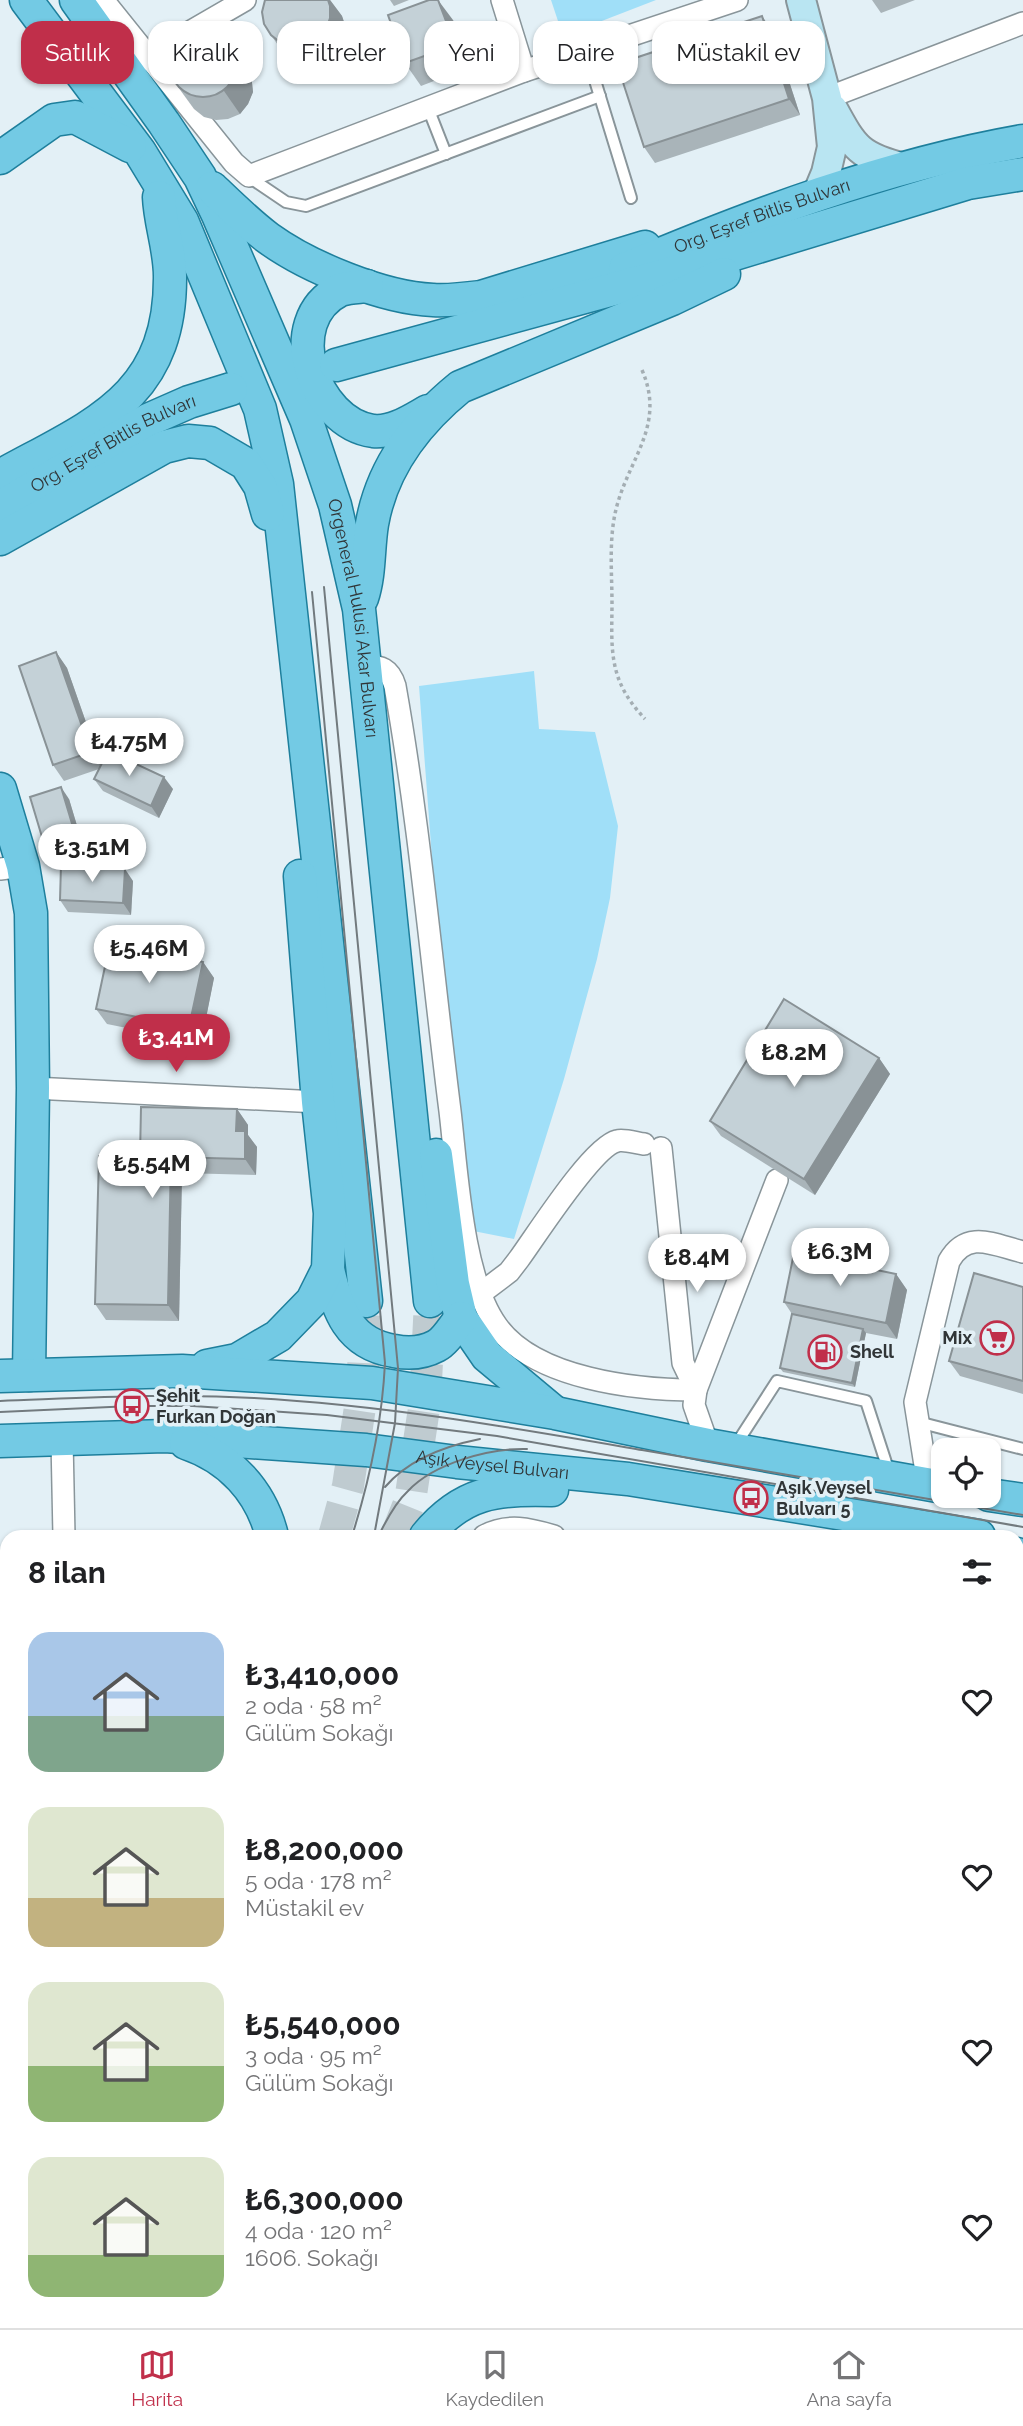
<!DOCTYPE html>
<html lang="tr">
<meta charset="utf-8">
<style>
body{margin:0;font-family:Raleway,sans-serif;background:#f2f2f2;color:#202124;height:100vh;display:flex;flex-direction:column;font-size:26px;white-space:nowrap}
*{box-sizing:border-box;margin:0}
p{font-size:23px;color:#757577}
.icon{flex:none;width:38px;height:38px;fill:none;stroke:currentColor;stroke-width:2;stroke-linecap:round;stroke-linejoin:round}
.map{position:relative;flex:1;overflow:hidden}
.sheet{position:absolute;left:0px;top:1530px;width:1024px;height:800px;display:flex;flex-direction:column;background:#fff;border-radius:21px 21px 0 0;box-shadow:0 2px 5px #0004}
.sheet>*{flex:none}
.top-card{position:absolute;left:21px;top:21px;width:982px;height:63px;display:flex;gap:14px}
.controls{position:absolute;left:931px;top:1438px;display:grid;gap:14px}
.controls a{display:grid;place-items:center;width:70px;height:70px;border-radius:14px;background:#fff;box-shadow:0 2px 5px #0004;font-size:35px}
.price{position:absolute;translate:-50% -60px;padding:0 16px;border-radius:24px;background:#fff;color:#222;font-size:23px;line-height:46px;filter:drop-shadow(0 2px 4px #0008)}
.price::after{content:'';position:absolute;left:50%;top:42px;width:21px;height:16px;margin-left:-10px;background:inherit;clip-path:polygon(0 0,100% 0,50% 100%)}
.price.on{background:#c02f4a;color:#fff}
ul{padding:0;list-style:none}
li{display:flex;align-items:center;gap:21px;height:175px;padding:0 28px}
li span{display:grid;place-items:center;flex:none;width:196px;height:140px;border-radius:21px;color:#555}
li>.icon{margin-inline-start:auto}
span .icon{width:84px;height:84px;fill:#fffc;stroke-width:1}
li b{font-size:30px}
h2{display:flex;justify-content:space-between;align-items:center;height:84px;padding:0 28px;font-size:30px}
.chip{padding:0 24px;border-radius:21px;background:#fff;box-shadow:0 2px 5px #0004;font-size:24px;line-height:63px}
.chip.on{background:#c02f4a;color:#fff}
.tabs{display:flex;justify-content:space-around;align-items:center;height:98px;border-top:2px solid #e0e0e0;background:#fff;font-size:19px;color:#757577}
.tabs a{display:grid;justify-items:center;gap:4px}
.tabs .on{color:#c02f4a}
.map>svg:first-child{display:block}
</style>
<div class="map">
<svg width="1023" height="2328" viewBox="0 0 1023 2328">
<rect width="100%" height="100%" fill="#e3f0f6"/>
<!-- green -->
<g fill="#a0dff8">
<polygon points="551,0 656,0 563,36"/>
<polygon points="534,671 539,729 595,732 618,826 610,898 597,959 564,1079 514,1239 458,1228 439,1114 432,858 419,686"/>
</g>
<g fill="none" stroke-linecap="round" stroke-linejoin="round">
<!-- primary-tunnel -->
<g stroke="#bfcbd0" stroke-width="32" stroke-dasharray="32 16" stroke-linecap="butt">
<polyline points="334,1536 348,1486 362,1394 366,1301"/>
<polyline points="396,1536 410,1501 425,1402 430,1301"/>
</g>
<defs>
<g id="lane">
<polyline points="586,51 631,198"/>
<polyline points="428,108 446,154"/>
<polyline points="249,177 286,202 306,206 600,96"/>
<polyline points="918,1422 1023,1449"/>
<polyline points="735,1446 777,1381 866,1401 889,1472"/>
</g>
<g id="street">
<polyline points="103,0 234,163 249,176 524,71 737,0"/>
<polyline points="502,0 524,71"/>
<polyline points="138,62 245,0"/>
<polyline points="827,98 1023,23"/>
<path d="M363,666C381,665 390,669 395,686C420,827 432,969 450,1111C457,1170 462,1278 497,1326C535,1379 636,1390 696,1390L777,1180"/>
<polyline points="0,869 23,866"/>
<polyline points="33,1088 318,1102"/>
<polyline points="661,1148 683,1363 696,1390 694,1405 708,1445"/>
<path d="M480,1294L509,1272L519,1259C536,1236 592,1147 617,1141C624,1139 636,1143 644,1144"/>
<polyline points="62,1440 64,1536"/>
<path d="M928,1484L915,1402L949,1261C967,1229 994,1245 1023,1252"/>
<path d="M484,1536C508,1523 530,1529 554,1536"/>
<polyline points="0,1607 7,1608"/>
<polyline points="0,1665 7,1665"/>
<polyline points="1017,1675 1023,1676"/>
<polyline points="0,1885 7,1863"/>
<polyline points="1017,2067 1023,2068"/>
<polyline points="0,2144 7,2126"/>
<polyline points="0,2182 7,2186"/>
<polyline points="1017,2319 1023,2320"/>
<polyline points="153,2322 172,2328"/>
<polyline points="111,2328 114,2322"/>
<polyline points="435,2328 436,2322"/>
<polyline points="708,2328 709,2322"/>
</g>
<g id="secondary">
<polyline points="801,0 827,98 832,147 826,173 816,197"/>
<path d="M833,109C854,148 860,157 905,168"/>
</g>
<g id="primary">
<polyline points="26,0 140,152 182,221 260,409 277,484 366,1301"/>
<path id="s1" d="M76,0L164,123L200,177L218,215L306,419L335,505L359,609L430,1301"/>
<polyline points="0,158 54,120 75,117 130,146"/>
<path d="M212,188C230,205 248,223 268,238C308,267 383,298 433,300C449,301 465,299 481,297L645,247"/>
<path id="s2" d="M625,269C753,215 886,165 1023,141"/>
<path d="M367,286C359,287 348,287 340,290C278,321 314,423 373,431C393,433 412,420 428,411"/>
<polyline points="336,365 672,273 968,183 1023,174"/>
<path d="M0,476C92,425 171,399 170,276C170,249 160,223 159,197"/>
<path id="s3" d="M0,507L148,420L189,402L231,389"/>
<polyline points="0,539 164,447 188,441 210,443 246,464 260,486 268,514"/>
<path d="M362,598C370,574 368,548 372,524C382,467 417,422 460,387L672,299L724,274"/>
<polyline points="0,789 23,866 31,913 33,1088 29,1375"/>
<polyline points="436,1155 453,1284 461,1318 487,1356 554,1412"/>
<path d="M328,1269C337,1310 349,1344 394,1351C409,1354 423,1353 436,1346C446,1341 454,1326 461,1318"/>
<polyline points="207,1366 237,1360 278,1336 312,1301 328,1269 330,1213 318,1102 300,876"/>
<polyline points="0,1376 182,1371 372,1383 555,1413 708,1445 943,1487"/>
<path id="s4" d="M0,1441L165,1436L366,1450L457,1462L628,1479L979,1536"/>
<path d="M186,1443C230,1458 261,1491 272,1536"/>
<polyline points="989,1495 1023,1500"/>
<path d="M426,1536C462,1492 497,1488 552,1490"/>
<polyline points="1017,1554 1023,1556"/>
<polyline points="0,2286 7,2274"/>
<polyline points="53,2328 56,2322"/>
</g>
</defs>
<!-- lane casing -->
<use href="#lane" stroke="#89959a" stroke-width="14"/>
<!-- street casing -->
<use href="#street" stroke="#89959a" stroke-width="24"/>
<!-- secondary casing -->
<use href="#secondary" stroke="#89959a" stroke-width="32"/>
<!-- primary casing -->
<use href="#primary" stroke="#1e7f9c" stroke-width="35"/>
<!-- path -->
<path stroke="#a4aeb3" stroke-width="3.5" stroke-dasharray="3.5 3.5" stroke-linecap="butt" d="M642,370C665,423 632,455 618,502C608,535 612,570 612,604C612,627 610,651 617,674C622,691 633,706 645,719"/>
<!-- lane -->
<use href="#lane" stroke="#fff" stroke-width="10"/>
<!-- street -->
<use href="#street" stroke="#fff" stroke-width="21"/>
<!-- secondary -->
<use href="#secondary" stroke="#b9e5f2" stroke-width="28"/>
<!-- primary -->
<use href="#primary" stroke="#73cae4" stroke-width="32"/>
<!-- tram -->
<g stroke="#727a7e" stroke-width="2">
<polyline points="324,587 398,1368 395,1423 374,1536"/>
<path d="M312,592L385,1363C382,1423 370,1479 352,1536"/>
<path d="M0,1401C85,1398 169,1393 254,1398C384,1405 514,1428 642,1450C769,1472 896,1493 1023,1515"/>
<polyline points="0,1412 132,1406 193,1406 327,1415 497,1436 1023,1527"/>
<path d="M385,1487C408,1460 445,1446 480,1439"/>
<path d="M381,1531C388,1517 396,1502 408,1491C434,1463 490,1448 527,1449"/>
<polyline points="9,2328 13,2322"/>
<polyline points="27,2328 30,2322"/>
</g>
</g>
<!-- wall -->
<g fill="#a9b4b9">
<polygon points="265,0 330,0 342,16 346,28 346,41 342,53 333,62 322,68 309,69 297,66 287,58 271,35"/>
<polygon points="390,0 409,0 394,6"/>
<polygon points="872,0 915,0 881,13"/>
<polygon points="453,20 470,67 421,86 405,63"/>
<polygon points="773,32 800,115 655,163 644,147"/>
<polygon points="228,40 251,74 253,92 248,104 240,114 228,119 216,120 204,117 194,109 178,87"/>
<polygon points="56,652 67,668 101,765 173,789 159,818 103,791 94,779 99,769 64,781 53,765"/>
<polygon points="69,799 87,859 67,866 133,881 131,915 68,912 60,900 61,867 56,869 48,857"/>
<polygon points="203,962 214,978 201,1043 107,1024 96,1009"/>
<polygon points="879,1058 890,1074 815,1195 721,1136 710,1121"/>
<polygon points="237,1109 248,1125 248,1135 257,1147 256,1175 182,1173 179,1321 106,1320 95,1304 140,1157"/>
<polygon points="896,1274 907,1290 897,1339 866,1333 855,1387 783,1372 780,1368 792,1314 784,1302"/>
<polygon points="1023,1287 1023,1394 960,1376 949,1361"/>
<polygon points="1023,2068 1023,2143 1017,2147 1017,2072"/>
<polygon points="231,2322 248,2322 247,2327"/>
</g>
<!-- shaded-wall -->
<g fill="#899296">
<polygon points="328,0 330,0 342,16 346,28 346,41 342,53 333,62 317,39"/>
<polygon points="438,0 453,20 470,67 455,45"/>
<polygon points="762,16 773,32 800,115 789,99"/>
<polygon points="228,40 251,74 253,92 248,104 240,114 224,91"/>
<polygon points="56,652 67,668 102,768 91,752"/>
<polygon points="164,777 173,789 159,818 151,806"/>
<polygon points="61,787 69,799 87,859 79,847"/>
<polygon points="125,869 133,881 131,915 123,903"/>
<polygon points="203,962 214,978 201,1043 189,1027"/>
<polygon points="879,1058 890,1074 815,1195 804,1179"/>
<polygon points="237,1109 248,1125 248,1135 257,1147 256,1175 245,1159 236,1131"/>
<polygon points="171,1157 182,1173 179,1321 168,1305"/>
<polygon points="896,1274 907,1290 897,1339 886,1323"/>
<polygon points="863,1329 866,1333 855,1387 852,1383"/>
</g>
<!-- building -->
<g fill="#c4d1d7" stroke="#899296" stroke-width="2">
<polygon points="265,0 328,0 330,6 330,18 326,30 317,39 306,45 293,46 281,43 271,35 264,24 262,12"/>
<polygon points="429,0 438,0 455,45 405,63 388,15"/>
<polygon points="762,16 789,99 644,147 617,64"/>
<circle cx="203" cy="63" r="34"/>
<polygon points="56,652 91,752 53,765 19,666"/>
<polygon points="108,751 164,777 151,806 94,779"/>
<polygon points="61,787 79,847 48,857 30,797"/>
<polygon points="61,865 125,869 123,903 60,900"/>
<polygon points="110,943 203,962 189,1027 96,1009"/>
<polygon points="784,999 879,1058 804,1179 710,1121"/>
<polygon points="141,1107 237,1109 236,1131 245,1131 245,1159 171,1157 168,1305 95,1304 99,1156 140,1157"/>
<polygon points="794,1253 896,1274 886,1323 784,1302"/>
<polygon points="974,1273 1023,1287 1023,1381 949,1361"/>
<polygon points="792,1314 863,1329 852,1383 780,1368"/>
<polygon points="1023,2068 1023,2124 1022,2125 1020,2122 1017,2124 1017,2072"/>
</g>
<!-- icons -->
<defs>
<symbol id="supermarket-ring" viewBox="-11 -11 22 22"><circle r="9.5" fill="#e3f0f6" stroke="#c02f4a" stroke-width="1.5"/><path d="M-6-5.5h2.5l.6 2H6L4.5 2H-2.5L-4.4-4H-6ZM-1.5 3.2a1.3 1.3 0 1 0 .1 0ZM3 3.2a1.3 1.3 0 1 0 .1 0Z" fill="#c02f4a"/></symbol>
<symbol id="fuel-ring" viewBox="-11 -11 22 22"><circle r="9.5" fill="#e3f0f6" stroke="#c02f4a" stroke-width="1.5"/><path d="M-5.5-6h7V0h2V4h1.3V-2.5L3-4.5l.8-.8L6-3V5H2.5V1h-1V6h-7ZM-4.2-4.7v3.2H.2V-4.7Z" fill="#c02f4a"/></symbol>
<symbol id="bus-ring" viewBox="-11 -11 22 22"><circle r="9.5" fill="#e3f0f6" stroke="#c02f4a" stroke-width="1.5"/><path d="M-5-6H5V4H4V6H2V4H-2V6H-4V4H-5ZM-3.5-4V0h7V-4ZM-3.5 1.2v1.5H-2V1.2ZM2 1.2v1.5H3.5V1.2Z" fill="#c02f4a"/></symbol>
</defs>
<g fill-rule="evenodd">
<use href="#supermarket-ring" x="978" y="1319" width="38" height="38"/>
<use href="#fuel-ring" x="806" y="1333" width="38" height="38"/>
<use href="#bus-ring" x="113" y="1387" width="38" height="38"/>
<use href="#bus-ring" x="732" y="1479" width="38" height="38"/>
</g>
<g text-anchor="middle" stroke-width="7" stroke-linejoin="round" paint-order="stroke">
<!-- street labels -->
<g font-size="18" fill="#303537" stroke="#e3f0f6">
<text dy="6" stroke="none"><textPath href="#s2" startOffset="147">Org. Eşref Bitlis Bulvarı</textPath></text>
<text dy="6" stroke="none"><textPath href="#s3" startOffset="130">Org. Eşref Bitlis Bulvarı</textPath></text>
<text dy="6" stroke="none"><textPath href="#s1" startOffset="686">Orgeneral Hulusi Akar Bulvarı</textPath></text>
<text dy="6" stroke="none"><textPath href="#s4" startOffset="494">Aşık Veysel Bulvarı</textPath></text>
</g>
<!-- poi labels -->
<g font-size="18" font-weight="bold" fill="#303537" stroke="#e3f0f6" text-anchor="start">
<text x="972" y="1344" text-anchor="end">Mix</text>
<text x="850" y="1358">Shell</text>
<text x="156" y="1402">Şehit<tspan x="156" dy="21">Furkan Doğan</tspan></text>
<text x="776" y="1494">Aşık Veysel<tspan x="776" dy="21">Bulvarı 5</tspan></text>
</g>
</g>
</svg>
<div class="controls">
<a><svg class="icon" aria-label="locate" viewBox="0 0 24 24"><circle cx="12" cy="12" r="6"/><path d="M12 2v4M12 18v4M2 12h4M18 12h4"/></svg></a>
</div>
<b class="price" style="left:129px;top:778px">₺4.75M</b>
<b class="price" style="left:92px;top:884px">₺3.51M</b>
<b class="price" style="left:149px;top:985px">₺5.46M</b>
<b class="price on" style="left:176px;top:1074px">₺3.41M</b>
<b class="price" style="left:794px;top:1089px">₺8.2M</b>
<b class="price" style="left:152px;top:1200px">₺5.54M</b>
<b class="price" style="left:840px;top:1288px">₺6.3M</b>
<b class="price" style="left:697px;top:1294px">₺8.4M</b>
<div class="top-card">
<a class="chip on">Satılık</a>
<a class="chip">Kiralık</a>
<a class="chip">Filtreler</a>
<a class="chip">Yeni</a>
<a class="chip">Daire</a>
<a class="chip">Müstakil ev</a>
</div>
<section class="sheet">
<h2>8 ilan<svg class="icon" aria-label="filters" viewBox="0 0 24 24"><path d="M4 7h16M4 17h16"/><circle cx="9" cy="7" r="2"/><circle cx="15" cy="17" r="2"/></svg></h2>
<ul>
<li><span style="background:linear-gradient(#a9c7e8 60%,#7fa58c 0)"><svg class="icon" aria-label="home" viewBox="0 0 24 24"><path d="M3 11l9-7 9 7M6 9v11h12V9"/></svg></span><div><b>₺3,410,000</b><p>2 oda · 58 m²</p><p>Gülüm Sokağı</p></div><svg class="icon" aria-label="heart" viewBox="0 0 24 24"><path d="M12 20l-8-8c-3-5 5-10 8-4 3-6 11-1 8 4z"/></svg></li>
<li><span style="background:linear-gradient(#dfe7d0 65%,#c2b280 0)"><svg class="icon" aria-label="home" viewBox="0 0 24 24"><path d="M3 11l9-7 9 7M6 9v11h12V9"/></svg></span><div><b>₺8,200,000</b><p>5 oda · 178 m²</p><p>Müstakil ev</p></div><svg class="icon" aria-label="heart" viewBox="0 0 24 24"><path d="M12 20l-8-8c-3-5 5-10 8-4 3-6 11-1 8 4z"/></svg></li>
<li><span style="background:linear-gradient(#dfe7d0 60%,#8fb573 0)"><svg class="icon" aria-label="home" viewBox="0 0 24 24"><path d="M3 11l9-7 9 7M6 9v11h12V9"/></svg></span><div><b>₺5,540,000</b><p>3 oda · 95 m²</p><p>Gülüm Sokağı</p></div><svg class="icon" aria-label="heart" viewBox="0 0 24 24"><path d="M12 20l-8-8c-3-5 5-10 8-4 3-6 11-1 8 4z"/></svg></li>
<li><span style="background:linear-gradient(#dfe7d0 70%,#8fb573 0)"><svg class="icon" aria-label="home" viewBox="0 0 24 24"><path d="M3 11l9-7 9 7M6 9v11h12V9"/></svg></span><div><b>₺6,300,000</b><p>4 oda · 120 m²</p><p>1606. Sokağı</p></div><svg class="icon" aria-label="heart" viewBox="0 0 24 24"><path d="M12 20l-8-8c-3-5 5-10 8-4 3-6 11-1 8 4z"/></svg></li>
</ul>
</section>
</div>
<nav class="tabs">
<a class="on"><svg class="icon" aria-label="map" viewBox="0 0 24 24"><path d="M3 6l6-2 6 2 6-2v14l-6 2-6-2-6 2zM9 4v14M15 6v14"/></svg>Harita</a>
<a><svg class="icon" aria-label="saved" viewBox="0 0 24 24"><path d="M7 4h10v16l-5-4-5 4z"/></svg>Kaydedilen</a>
<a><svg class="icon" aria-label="home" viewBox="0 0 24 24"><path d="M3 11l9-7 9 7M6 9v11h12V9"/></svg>Ana sayfa</a>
</nav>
